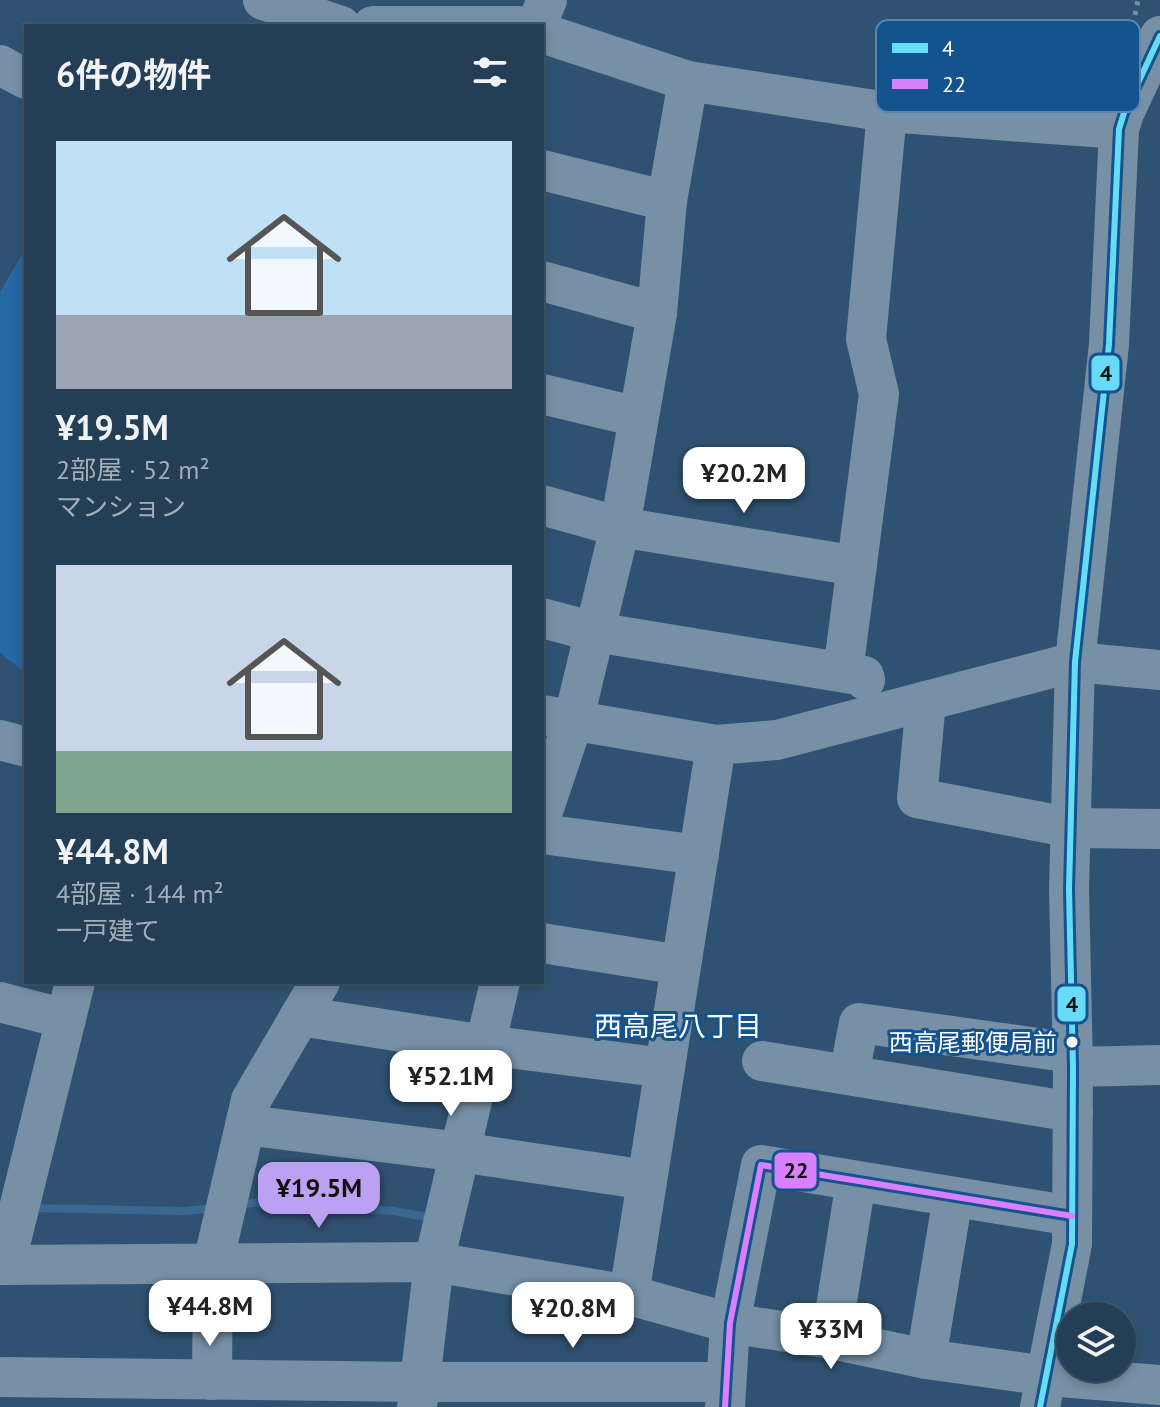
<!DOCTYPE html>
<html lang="ja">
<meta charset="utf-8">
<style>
body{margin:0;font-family:"PT Sans","Noto Sans JP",sans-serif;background:#304960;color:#f1f3f6;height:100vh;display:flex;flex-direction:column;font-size:30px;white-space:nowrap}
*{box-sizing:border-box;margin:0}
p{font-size:26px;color:#a3aeb9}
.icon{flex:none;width:44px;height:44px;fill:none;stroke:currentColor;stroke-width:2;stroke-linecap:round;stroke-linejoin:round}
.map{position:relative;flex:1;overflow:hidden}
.sheet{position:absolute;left:24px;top:24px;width:520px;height:960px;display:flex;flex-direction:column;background:#243e56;border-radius:0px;box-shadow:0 4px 12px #0003,0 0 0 2px #41576c}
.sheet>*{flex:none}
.fabs{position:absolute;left:1056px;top:1302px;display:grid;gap:16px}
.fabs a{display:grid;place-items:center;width:80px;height:80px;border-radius:50%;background:#243e56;box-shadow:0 4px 12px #0003,0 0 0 2px #41576c;font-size:40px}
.price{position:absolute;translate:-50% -68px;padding:0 18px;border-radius:16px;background:#fff;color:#222;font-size:26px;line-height:52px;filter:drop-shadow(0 2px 4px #0008)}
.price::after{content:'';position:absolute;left:50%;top:48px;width:24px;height:18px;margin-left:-12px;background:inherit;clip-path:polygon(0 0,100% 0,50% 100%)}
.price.active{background:#bca0f2;color:#111}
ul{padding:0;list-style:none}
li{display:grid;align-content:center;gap:16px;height:424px;padding:0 32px}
li span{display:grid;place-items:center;height:248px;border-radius:0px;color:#555}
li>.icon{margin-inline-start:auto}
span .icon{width:144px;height:144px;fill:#fffc;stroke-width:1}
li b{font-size:34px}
h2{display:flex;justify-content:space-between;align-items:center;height:96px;padding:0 32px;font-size:34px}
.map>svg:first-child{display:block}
</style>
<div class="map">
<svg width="1160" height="1407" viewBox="0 0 1160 1407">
<rect width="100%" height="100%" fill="#305272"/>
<!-- green -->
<polygon fill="#2769a5" points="26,248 26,673 0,653 0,292"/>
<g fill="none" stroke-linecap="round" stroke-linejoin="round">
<!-- stream -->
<g stroke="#3b6892" stroke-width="8">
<polyline points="237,1205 261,1202 393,1211 427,1217"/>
<polyline points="29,1208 185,1211 215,1208"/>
</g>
<!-- path -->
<polyline stroke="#7790a6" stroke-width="5" stroke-dasharray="4 6" stroke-linecap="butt" points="1135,15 1138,0"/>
<!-- minor -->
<g stroke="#7790a6" stroke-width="40">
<polyline points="263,0 341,26"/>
<polyline points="373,26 519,26"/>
<polyline points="536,26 547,0"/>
<polyline points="542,33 688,81 887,112 1119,129"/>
<polyline points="0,65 26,79"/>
<polyline points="542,170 667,201"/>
<polyline points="542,281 657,313"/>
<polyline points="542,394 638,417"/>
<polyline points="542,505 620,527 857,566"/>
<polyline points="542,618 595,632 864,676 865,680"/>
<polyline points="843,672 879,394 866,339 887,112"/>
<polyline points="926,701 917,798 1073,828 1160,829"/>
<polyline points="542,715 716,745 777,740 1075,662 1160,670"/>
<polyline points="0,740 26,747"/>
<polyline points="542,814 573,722 620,527 657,313 667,201 688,81"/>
<polyline points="542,834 699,855"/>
<polyline points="542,943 681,965"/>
<polyline points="0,1002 66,1019"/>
<polyline points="300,1016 485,1045 665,1068"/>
<polyline points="762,1061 1073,1112"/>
<polyline points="1073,1067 1160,1065"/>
<polyline points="849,1075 859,1023 1073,1053"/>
<polyline points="246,1125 460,1152 647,1180"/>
<polyline points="0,1265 434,1262 629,1295 730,1323 831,1339 926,1359 1047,1376 1160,1385"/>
<polyline points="5,1265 75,982"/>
<polyline points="629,1295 716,745"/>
<polyline points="831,1339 856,1181"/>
<polyline points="926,1359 953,1197"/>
<polyline points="0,1377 419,1382 726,1382"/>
<polyline points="212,1380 213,1263 251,1100 320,982"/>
<polyline points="417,1407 434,1262 500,982"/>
<polyline points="725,1407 730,1323 761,1165 1072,1216"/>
<polyline points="1040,1407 1072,1244 1073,1067 1069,889 1075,662 1109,344 1119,129 1124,113 1160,36"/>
</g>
<defs>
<polyline id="bus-1" points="1040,1407 1072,1244 1073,1067 1069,889 1075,662 1109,344 1119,129 1124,113 1160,36"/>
<polyline id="bus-2" points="725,1407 730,1323 761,1165 1072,1216"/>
</defs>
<!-- bus-1 casing -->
<use href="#bus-1" stroke="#14538e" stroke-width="12"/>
<!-- bus-2 casing -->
<use href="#bus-2" stroke="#14538e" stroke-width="12"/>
<!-- bus-1 -->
<use href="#bus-1" stroke="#66dbf5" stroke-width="6"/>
<!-- bus-2 -->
<use href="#bus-2" stroke="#d880ff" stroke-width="6"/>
</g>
<!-- markers -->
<circle fill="#fff" stroke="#14538e" stroke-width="3" cx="1072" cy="1042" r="7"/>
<g text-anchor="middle" stroke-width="6" stroke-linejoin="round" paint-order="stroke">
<!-- bus labels -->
<g font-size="24" fill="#fff" stroke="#14538e" text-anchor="end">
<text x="1057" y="1051">西高尾郵便局前</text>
</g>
<!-- neighbourhood labels -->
<g font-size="28" fill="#fff" stroke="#14538e">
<text x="678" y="1036">西高尾八丁目</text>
</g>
</g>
<!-- legend -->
<rect x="876" y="20" width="264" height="92" rx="12" fill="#14538e" stroke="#5a87b0" stroke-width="2"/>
<rect x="892" y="43" width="36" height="10" fill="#66dbf5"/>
<rect x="892" y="79" width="36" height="10" fill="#d880ff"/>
<g font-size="22" fill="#fff">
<text x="942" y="56">4</text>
<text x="942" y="92">22</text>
</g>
<g stroke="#14538e" stroke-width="3">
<rect x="1090" y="354" width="31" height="38" rx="8" fill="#66dbf5"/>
<rect x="1056" y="985" width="31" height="38" rx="8" fill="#66dbf5"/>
<rect x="773" y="1151" width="45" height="39" rx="8" fill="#d880ff"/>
</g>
<g font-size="22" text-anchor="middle" font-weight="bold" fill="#111">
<text x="1106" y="381">4</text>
<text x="1072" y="1012">4</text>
<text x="796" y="1178">22</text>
</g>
</svg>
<div class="fabs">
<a><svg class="icon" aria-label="layers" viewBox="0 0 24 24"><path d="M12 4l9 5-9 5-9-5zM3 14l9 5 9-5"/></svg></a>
</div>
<b class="price" style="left:744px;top:515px">¥20.2M</b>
<b class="price" style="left:451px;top:1118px">¥52.1M</b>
<b class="price active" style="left:319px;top:1230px">¥19.5M</b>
<b class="price" style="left:210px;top:1348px">¥44.8M</b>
<b class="price" style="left:573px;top:1350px">¥20.8M</b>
<b class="price" style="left:831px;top:1371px">¥33M</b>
<section class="sheet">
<h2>6件の物件<svg class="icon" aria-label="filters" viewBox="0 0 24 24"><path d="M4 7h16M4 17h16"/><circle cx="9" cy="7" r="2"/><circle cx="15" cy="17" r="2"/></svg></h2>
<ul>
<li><span style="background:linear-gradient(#bfe0f5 70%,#9aa5b1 0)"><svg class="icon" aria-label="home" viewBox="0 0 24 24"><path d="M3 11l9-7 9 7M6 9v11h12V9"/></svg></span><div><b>¥19.5M</b><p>2部屋 · 52 m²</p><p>マンション</p></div></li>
<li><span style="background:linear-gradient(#c9d6e8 75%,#7fa58c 0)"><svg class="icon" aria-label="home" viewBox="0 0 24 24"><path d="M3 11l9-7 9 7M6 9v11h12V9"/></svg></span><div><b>¥44.8M</b><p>4部屋 · 144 m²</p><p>一戸建て</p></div></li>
</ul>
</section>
</div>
